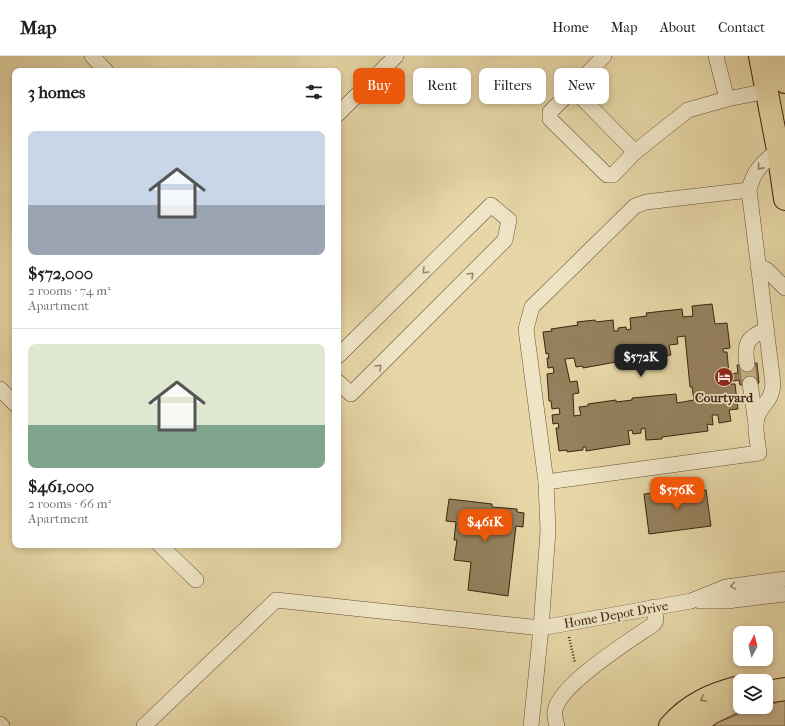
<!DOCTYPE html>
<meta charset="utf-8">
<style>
body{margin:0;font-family:"IM FELL French Canon",serif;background:#f2f2f2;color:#222;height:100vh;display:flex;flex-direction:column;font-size:15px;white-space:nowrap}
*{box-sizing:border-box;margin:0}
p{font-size:13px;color:#767676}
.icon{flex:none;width:22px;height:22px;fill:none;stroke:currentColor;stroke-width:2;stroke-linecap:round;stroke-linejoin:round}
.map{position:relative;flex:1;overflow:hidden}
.details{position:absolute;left:12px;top:12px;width:329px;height:480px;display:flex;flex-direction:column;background:#fff;border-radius:8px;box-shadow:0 2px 6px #0003}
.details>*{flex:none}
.top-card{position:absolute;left:353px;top:12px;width:372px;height:36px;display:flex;gap:8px}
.needle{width:26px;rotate:7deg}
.buttons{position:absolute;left:733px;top:570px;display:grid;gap:8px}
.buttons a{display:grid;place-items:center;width:40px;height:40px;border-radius:8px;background:#fff;box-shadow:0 2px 6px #0003;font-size:20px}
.price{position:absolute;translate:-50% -34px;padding:0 9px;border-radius:8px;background:#ea580c;color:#fff;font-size:13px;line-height:26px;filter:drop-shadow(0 1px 2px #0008)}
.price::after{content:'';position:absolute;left:50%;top:24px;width:12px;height:9px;margin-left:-6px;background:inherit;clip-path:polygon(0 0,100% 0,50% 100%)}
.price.active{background:#222;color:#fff}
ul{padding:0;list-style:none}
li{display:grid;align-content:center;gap:8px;height:212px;padding:0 16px}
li+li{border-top:1px solid #e0e0e0}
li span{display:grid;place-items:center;height:124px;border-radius:8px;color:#555}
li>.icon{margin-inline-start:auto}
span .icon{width:72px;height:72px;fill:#fffc;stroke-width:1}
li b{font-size:17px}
h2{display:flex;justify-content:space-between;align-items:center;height:48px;padding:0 16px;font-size:17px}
.pill{padding:0 14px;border-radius:8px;background:#fff;box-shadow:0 2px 6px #0003;font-size:14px;line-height:36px}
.pill.active{background:#ea580c;color:#fff}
header{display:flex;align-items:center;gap:24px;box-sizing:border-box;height:56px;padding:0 20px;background:#fff;border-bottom:1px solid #e0e0e0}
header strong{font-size:19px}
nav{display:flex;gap:22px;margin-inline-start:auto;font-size:14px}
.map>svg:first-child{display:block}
</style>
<header>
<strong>Map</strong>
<nav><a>Home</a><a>Map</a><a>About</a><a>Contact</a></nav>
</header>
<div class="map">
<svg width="785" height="670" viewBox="0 0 785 670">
<rect width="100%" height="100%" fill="#e7d7a7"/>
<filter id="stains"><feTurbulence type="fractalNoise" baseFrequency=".005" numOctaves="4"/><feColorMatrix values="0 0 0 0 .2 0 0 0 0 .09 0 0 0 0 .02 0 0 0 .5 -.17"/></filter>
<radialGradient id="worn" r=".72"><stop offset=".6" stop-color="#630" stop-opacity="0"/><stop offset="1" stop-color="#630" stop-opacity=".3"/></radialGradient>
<!-- green -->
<polygon fill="#cab88d" stroke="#836e4e" points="785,644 785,670 708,670 745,656 766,651 766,650"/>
<!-- building -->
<g fill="#95815e" stroke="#3c230f" fill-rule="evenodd">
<path d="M712,248L715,268L727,267L730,292L723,293V296H727L729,318L738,317L737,309L757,307L759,327L740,329L739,324L728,326V328H735L738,353L729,354L731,365L719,367L718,359H712L713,369L707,368L708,375L662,381V383L646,384L645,372L641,373V377L633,378L632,374L628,375L630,388L586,395V391H583V394L567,396V394L559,395L556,372H559L558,367L553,368L552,359L560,358L559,352L552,353L551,345H549L547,318L554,317L553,311L548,312L547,302H549L548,297L546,298L543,276L552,275L551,273L578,269L577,266L595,264L596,266L613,264L614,275H618V272L626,271L627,274L631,273L630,262L647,260L646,257L682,253L683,261L693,260L692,250ZM685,280L690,331H692L694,344L677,347L676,338L632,342V344L616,346V344L588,348V350L579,351L581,359L574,360L573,338L579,337L577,325L570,326L565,303L574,302L576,311L583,310V312L627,304V306L645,304V302L671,299L669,289L678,288L677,281Z"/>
<polygon points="706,434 711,470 649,478 644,438 670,435 670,438"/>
<polygon points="449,443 492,448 492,451 517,453 517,456 524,457 523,471 516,470 508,540 468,534 471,506 454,504 457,484 454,484 456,466 446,465"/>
</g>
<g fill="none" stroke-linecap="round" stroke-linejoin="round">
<!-- minor-tunnel -->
<polyline stroke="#c5b389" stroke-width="15" stroke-dasharray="15 8" stroke-linecap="butt" points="747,308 750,328"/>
<defs>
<g id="minor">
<polyline points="92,0 106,15"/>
<polyline points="604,0 573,33 635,96 688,54 727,43 767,35"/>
<polyline points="716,0 727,43"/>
<polyline points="573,33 550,56 550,63 607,119 613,119 635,96"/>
<polyline points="338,58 396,0"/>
<polyline points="749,134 646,146 635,150 532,251 526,273 546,426 548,475 541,572 691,545 726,531 785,523"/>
<polyline points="758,210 767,214 785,232"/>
<polyline points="338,300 491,149 509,164 505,184 351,338 338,326"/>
<path d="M747,308C744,287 747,281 766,274"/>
<polyline points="750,328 756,367"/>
<polyline points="0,333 15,348"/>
<path d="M546,426L759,397C758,386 753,369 758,359C764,345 771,347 773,328L749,134C754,113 763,107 778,94"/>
<polyline points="160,489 196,524"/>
<polyline points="700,545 727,545 785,538"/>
<polyline points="0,668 2,670"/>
<polyline points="144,670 276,544 541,572 531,670"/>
<path d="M557,670C556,666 554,659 555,655C558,629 632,583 654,568L656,564L654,551"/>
</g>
<g id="highway">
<polyline points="760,0 778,94 785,143"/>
<polyline points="779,0 785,26"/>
<polyline points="766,636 785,633"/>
<path d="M670,670C689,648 712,638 740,631"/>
<polyline points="693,670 711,657 740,643"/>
</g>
</defs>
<!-- minor casing -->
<use href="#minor" stroke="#675035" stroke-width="16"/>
<!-- highway casing -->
<use href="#highway" stroke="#3c230f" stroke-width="24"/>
<!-- path -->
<polyline stroke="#3c230f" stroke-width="2.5" stroke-dasharray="1 2" stroke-linecap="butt" points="569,581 575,607"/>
<!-- minor -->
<use href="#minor" stroke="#efe5c6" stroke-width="15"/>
<!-- highway -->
<use href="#highway" stroke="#e7d7a7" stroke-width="22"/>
</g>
<!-- one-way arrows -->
<defs><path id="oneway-chevron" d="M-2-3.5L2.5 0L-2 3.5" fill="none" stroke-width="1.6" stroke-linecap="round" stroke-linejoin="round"/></defs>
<g stroke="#96846a">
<use href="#oneway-chevron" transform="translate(760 111) rotate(132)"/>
<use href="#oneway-chevron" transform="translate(425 215) rotate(135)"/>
<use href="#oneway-chevron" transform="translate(471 219) rotate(-45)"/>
<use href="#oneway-chevron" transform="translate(379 311) rotate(-45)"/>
<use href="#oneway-chevron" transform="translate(733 530) rotate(171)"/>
</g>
<use stroke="#927d5b" href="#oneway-chevron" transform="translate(703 643) rotate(153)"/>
<!-- icons -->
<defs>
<symbol id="hotel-disc" viewBox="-11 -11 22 22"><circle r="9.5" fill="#8f2418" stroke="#efe5c6"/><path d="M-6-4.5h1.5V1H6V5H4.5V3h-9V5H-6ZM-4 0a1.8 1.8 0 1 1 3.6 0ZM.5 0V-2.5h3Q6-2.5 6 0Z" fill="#fff"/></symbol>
</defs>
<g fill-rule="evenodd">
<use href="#hotel-disc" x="713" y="310" width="22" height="22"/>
</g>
<g text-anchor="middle" stroke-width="3.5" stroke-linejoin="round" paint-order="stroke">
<!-- poi labels -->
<g font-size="13" font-weight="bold" fill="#3c230f" stroke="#efe5c6">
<text x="724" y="346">Courtyard</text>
</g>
<!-- street labels -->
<g font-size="13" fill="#3c230f" stroke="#efe5c6">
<text transform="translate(616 558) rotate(-10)" y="5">Home Depot Drive</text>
</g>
</g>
<rect width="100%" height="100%" filter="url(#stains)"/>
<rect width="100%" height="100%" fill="url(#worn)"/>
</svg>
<div class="buttons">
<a><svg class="needle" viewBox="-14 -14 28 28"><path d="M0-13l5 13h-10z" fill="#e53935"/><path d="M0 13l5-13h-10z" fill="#767676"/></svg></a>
<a><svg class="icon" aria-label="layers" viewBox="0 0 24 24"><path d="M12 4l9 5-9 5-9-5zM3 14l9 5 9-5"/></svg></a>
</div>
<b class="price active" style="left:641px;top:322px">$572K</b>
<b class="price" style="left:677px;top:455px">$576K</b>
<b class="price" style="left:485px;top:487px">$461K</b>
<div class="top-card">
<a class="pill active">Buy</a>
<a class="pill">Rent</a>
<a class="pill">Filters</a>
<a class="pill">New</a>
</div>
<section class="details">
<h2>3 homes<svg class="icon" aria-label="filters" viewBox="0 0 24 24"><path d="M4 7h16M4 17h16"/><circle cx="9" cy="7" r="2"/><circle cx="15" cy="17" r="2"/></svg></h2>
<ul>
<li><span style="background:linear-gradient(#c9d6e8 60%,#9aa5b1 0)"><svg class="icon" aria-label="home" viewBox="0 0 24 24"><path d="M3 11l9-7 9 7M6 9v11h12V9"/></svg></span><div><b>$572,000</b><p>2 rooms · 74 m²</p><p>Apartment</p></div></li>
<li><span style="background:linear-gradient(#dfe7d0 65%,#7fa58c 0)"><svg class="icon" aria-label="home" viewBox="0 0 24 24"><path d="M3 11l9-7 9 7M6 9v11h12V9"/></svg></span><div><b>$461,000</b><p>2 rooms · 66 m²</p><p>Apartment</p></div></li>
</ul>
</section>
</div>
